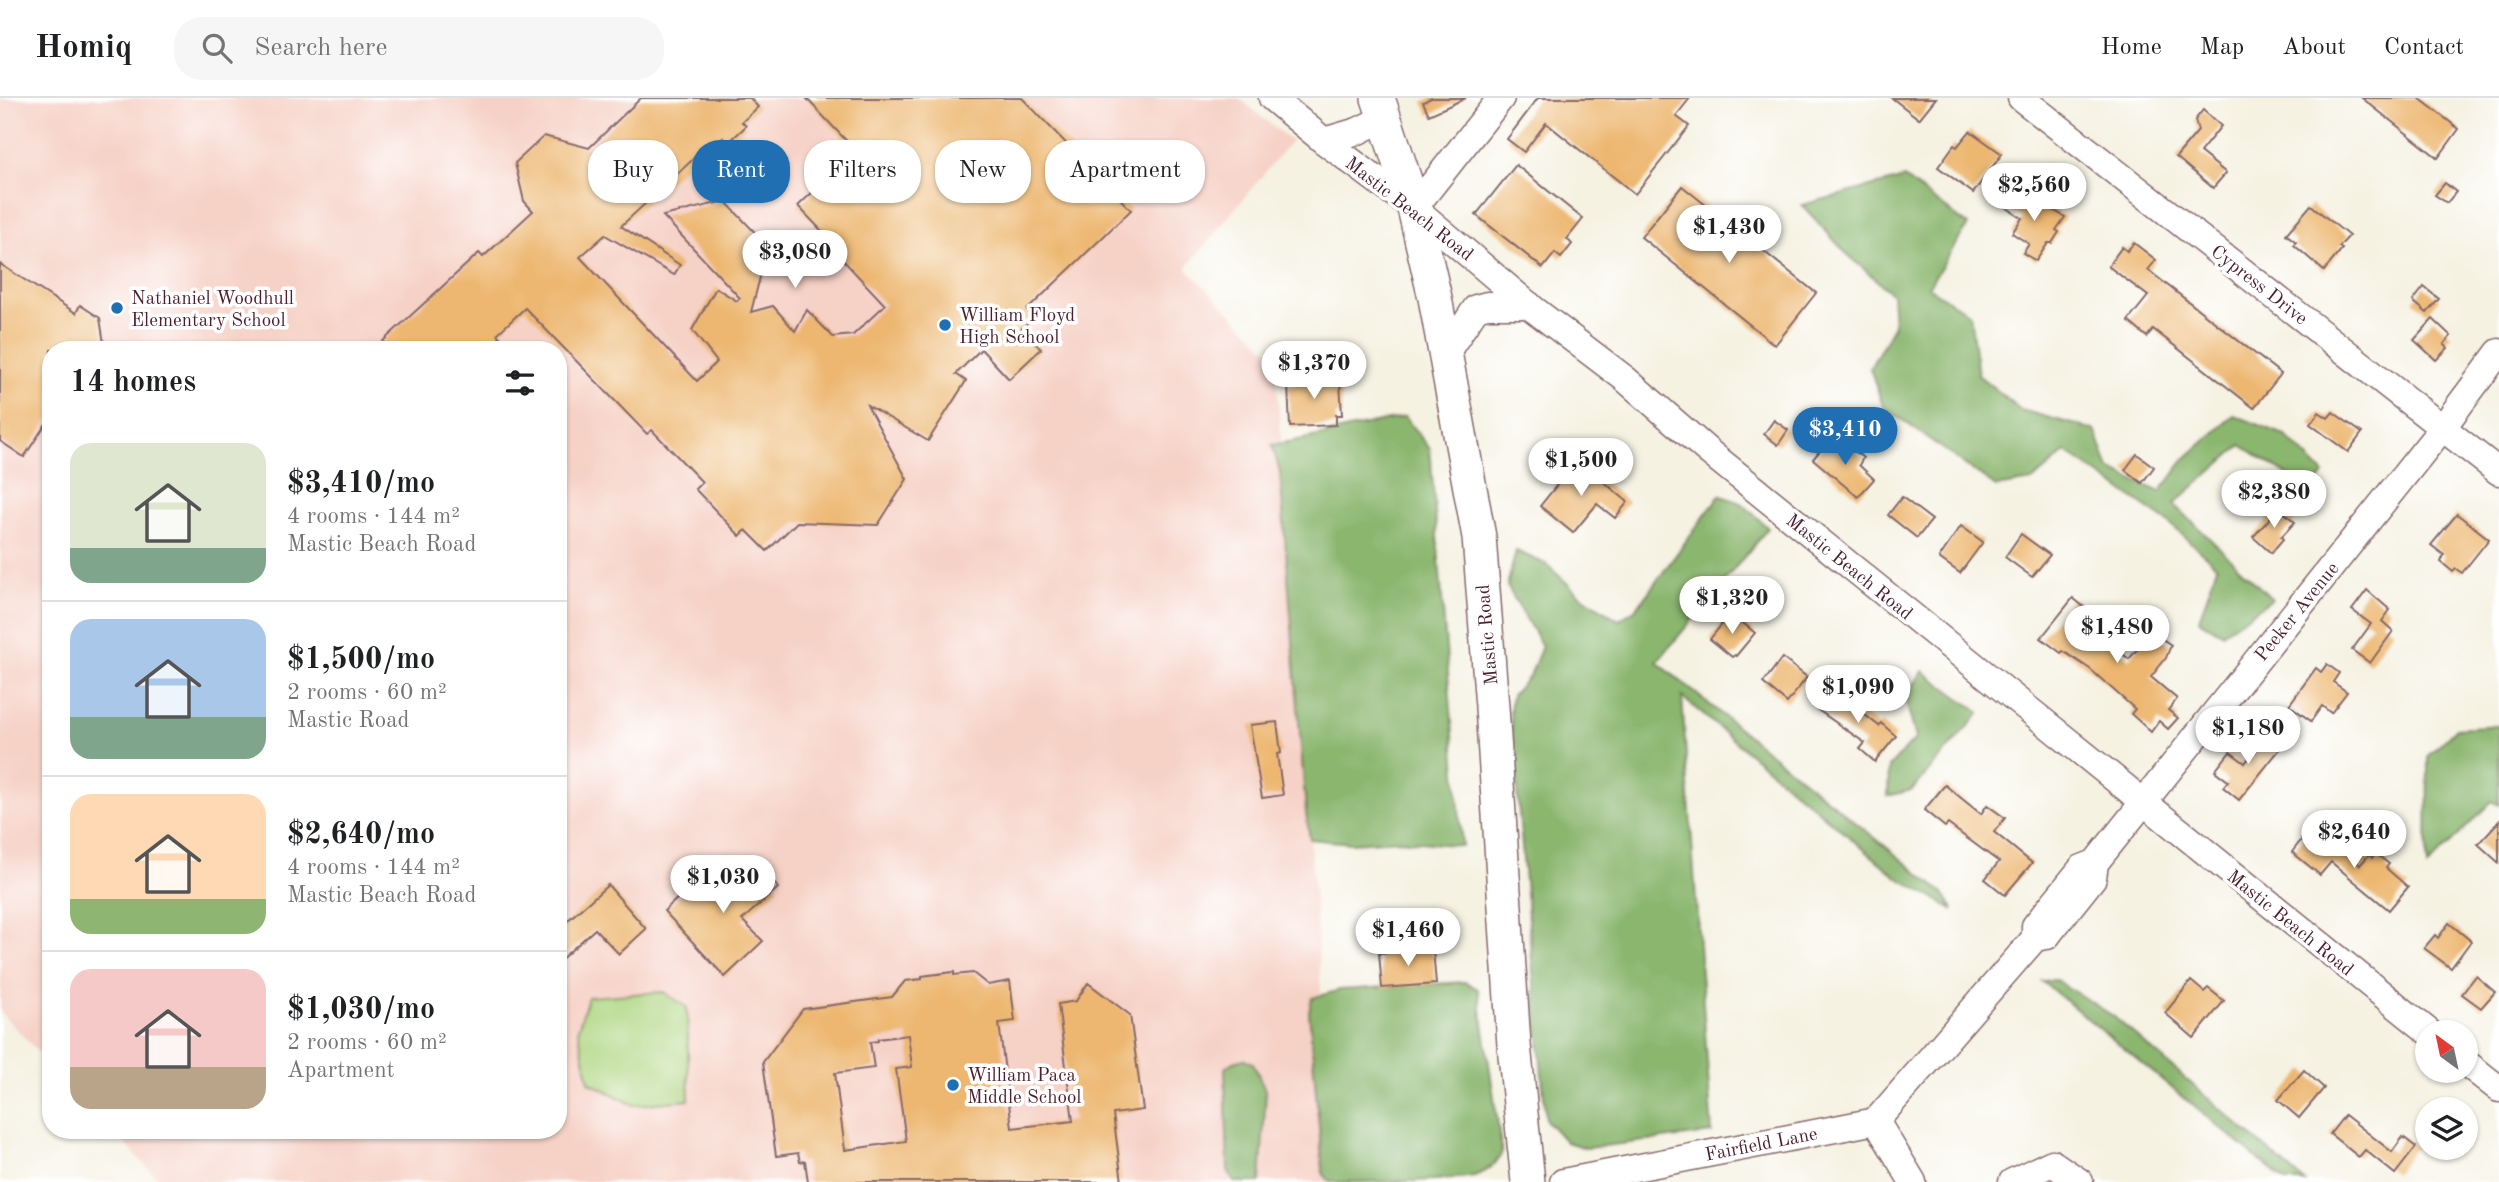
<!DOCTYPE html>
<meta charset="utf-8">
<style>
body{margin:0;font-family:"Old Standard TT",serif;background:#f6f6f6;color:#202124;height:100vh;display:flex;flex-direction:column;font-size:26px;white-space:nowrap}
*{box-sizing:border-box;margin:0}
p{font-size:23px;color:#757577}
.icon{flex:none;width:38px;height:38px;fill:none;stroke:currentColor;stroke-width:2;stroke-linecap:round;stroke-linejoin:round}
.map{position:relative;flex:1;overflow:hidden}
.drawer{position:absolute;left:42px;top:243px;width:525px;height:798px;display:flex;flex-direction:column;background:#fff;border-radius:28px;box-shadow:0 2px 5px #0004}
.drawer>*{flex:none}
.banner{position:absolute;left:588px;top:42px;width:665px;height:63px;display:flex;gap:14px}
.needle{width:46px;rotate:327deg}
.controls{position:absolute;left:2415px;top:922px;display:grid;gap:14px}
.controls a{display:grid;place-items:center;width:63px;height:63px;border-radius:50%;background:#fff;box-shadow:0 2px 5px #0004;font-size:35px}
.price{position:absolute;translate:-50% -60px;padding:0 16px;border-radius:24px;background:#fff;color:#222;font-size:23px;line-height:46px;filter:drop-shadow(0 2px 4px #0008)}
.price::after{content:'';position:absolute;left:50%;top:42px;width:21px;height:16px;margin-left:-10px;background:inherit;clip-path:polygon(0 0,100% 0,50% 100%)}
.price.current{background:#1f6fb2;color:#fff}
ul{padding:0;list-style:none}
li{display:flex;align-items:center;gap:21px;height:175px;padding:0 28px}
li+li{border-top:2px solid #e0e0e0}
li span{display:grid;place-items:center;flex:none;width:196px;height:140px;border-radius:21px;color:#555}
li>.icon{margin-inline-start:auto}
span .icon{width:84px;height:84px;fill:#fffc;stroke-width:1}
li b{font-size:30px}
h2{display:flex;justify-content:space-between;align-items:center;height:84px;padding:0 28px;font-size:30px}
.tag{padding:0 24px;border-radius:28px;background:#fff;box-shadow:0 2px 5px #0004;font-size:24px;line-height:63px}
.tag.current{background:#1f6fb2;color:#fff}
header{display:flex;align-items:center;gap:42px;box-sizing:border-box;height:98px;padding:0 35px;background:#fff;border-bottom:2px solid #e0e0e0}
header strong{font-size:33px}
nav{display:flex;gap:38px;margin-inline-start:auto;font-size:24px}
.search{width:490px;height:63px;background:#f6f6f6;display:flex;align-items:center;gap:18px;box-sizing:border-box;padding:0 24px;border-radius:28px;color:#757577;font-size:26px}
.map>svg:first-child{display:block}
</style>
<header>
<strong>Homiq</strong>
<div class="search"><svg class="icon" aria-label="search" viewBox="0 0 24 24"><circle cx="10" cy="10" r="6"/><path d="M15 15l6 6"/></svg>Search here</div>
<nav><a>Home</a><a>Map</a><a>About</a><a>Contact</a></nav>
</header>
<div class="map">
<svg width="2499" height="1084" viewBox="0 0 2499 1084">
<rect width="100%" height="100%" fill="#fff"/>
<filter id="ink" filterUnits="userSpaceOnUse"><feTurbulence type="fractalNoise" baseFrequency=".0143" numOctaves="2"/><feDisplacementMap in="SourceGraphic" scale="14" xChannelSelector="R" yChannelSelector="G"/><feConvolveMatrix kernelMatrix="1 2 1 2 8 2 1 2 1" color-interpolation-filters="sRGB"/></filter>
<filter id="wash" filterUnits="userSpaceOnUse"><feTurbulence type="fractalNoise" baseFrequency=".00686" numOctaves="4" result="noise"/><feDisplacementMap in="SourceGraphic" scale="28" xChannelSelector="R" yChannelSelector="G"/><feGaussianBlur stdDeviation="1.57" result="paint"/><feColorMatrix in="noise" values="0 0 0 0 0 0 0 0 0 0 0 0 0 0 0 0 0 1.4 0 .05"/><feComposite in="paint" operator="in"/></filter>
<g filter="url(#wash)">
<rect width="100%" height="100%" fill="#f5f2e2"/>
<!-- built -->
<polygon fill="#f6d1c6" points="0,0 1239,0 1291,43 1186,170 1275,259 1335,1084 161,1084 113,1033 558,1032 558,252 51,252 51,967 0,914"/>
<!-- green -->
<polygon fill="#aed580" stroke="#7c7a56" stroke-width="2" points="663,894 687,909 689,1002 634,1007 589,984 578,931 588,899"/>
<!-- forest -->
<g fill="#8ab66e" stroke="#6a6a4c" stroke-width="2">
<polygon points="1904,80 1968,127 1928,189 1970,216 1978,277 2021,312 2095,332 2109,371 2160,394 2185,361 2234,317 2285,337 2324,376 2312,393 2241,347 2174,406 2272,501 2222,535 2199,522 2217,468 2169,425 2066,354 2032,383 1996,389 1883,308 1870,270 1894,227 1892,196 1845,154 1802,107"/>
<path d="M1405,319L1430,351L1462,748L1399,742L1351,745L1310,741L1306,715L1280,374L1272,347C1317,340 1360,327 1405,319Z"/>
<polygon points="1720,397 1743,406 1768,430 1657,564 1943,795 1954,812 1897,779 1682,599 1712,1035 1587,1050 1566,1044 1546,1022 1510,613 1512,597 1530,578 1542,548 1507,488 1516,453 1546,466 1579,496 1619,522 1636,511"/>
<polygon points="1923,573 1980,615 1912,692 1888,698 1889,669 1916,640 1905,600"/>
<polygon points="2499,627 2499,707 2492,703 2427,769 2428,658 2456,630"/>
<polygon points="2056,882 2113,918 2305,1084 2286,1084 2042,883"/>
<path d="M1465,884L1478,891L1502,1054C1498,1065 1486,1074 1474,1078C1431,1084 1374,1084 1330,1084L1323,1075L1309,914L1312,900L1340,892Z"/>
<polygon points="1244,961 1253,965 1266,994 1260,1084 1234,1084 1228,1072 1225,970 1234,964"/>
</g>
<g id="blocks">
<!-- building -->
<g fill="#edb771" fill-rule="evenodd">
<polygon points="641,0 750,0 758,9 742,24 746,28 728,45 723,40 708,54 704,51 621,128 680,167 674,177 605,137 580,159 697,283 717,264 692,232 716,190 737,203 740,200 663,118 725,103 768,148 751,214 773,208 795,233 807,212 833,239 853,237 885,207 841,160 844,156 798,108 856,53 806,0 1022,0 1131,112 1027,212 1034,219 1021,231 1041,251 1009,281 981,251 956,276 966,283 928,343 867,307 907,381 878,427 797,424 767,453 746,432 740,438 695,391 702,384 652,332 647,336 525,210 497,236 500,239 487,252 392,252 383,243 479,155 483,159 533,113 524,103 515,65 544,38 589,50"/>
<polygon points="1431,0 1466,0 1429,17 1423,4"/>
<polygon points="1538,0 1690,0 1676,18 1689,28 1635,96 1546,25 1524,54 1507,41"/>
<polygon points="1892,0 1936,0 1919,21"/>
<polygon points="2362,0 2419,0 2459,31 2438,60"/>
<polygon points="2203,12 2221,28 2200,54 2226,75 2213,90 2176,59 2198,33 2195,22"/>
<polygon points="1970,33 2002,56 1973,95 1938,69 1954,47 1957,49"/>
<polygon points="1516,67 1583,121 1567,141 1572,146 1561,160 1555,155 1543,170 1476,117"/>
<polygon points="2445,85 2456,94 2447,105 2435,97"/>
<polygon points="1682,88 1816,195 1775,247 1641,139"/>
<polygon points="2015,90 2065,119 2056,132 2059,134 2052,145 2048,145 2036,163 2023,155 2029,146 2012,135 2022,120 2004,108"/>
<polygon points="2311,107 2349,138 2339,149 2342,151 2324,173 2294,147 2296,144 2286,136"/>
<polygon points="2134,145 2156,162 2148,172 2281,276 2254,310 2153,231 2147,239 2128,223 2148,198 2108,168 2122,149 2127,153"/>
<polygon points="0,166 76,215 80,207 100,220 105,252 51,252 51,318 24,359 0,343"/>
<polygon points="2424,189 2439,201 2427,215 2413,203"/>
<polygon points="2433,221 2451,238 2444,246 2448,250 2436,262 2414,242"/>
<polygon points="1333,275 1333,285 1340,285 1342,317 1336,317 1336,327 1290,329 1288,288 1295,287 1295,277"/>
<polygon points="2319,314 2328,320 2333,314 2362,335 2348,354 2310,326"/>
<polygon points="1774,322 1788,332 1778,347 1764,336"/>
<polygon points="1828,343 1840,353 1845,345 1863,360 1859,367 1874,381 1858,399 1813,361"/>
<polygon points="2137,356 2154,369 2142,385 2125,372"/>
<polygon points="1577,362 1628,404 1615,420 1597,406 1573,435 1540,408"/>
<polygon points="1902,399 1932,422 1917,440 1888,417"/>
<polygon points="2279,410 2295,424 2281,439 2283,441 2271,455 2253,439"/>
<polygon points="2457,416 2489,441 2462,475 2456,471 2453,474 2441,464 2444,457 2431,447"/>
<polygon points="1961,428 1983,444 1960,475 1939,460"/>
<polygon points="2021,436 2050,457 2032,479 2005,459"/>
<polygon points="2367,492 2390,512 2382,523 2393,533 2370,565 2352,552 2371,526 2352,512"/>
<polygon points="2073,500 2090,514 2082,524 2129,561 2152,534 2171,547 2166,560 2151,579 2177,601 2168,612 2178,620 2168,631 2159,623 2151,634 2131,616 2135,611 2090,571 2063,553 2061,555 2041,540"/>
<polygon points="1731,515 1755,535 1736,558 1735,557 1732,559 1710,541"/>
<polygon points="1782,560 1807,579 1787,605 1763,585"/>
<polygon points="2327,566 2339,575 2333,584 2347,594 2331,615 2322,608 2311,623 2289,607 2316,570 2321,574"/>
<polygon points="1833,592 1879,628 1881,625 1896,638 1875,664 1860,651 1865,645 1818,612"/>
<polygon points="1277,624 1281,655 1277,656 1283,697 1262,700 1250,627"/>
<polygon points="2269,634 2284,646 2239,702 2223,689 2228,683 2215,673 2230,654 2245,665"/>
<polygon points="1945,687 1981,716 1987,707 2005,720 1994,734 2032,765 2005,797 1985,781 1999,764 1948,726 1945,729 1924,712"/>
<polygon points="2499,723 2499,765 2478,746"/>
<polygon points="2306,736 2322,749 2328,741 2360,767 2369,757 2372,760 2376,756 2389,766 2386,770 2408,789 2389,812 2331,764 2320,777 2292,754"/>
<polygon points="755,759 778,790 742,822 763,843 725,879 664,813 701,778 716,794"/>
<polygon points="608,787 646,831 619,856 595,831 558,864 558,831"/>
<polygon points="2449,825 2471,843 2451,870 2424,850 2435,837 2438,840"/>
<polygon points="1433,851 1436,886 1382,890 1379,855"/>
<path d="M954,874V877L973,875L988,887L1010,883L1015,923L999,925L1012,1030L1073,1023L1058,906L1076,903L1088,885L1130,917L1143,1012L1113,1016L1122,1084H808L805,1063L800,1064L798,1055L776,1058L763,964L803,911L892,899L905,883L922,881V878ZM908,937L912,969L896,971L906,1043L845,1052L835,975L874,970L870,944L878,943V941Z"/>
<polygon points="2476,878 2495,894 2481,910 2462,896"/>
<polygon points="2191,883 2204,894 2208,890 2224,903 2194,940 2165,915"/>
<polygon points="2304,972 2324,990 2299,1020 2278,1002"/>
<polygon points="2345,1017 2392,1054 2403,1039 2416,1049 2395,1076 2365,1052 2359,1059 2330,1036"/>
</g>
</g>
</g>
<g filter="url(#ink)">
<use href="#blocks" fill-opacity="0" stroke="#86696b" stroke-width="2"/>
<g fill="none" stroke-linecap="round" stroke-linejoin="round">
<defs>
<g id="minor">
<polyline points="1272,0 1324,43 1414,110 1532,210 1624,280 1709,354 2429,934"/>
<polyline points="2021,0 2499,374"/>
<polyline points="1324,43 1358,33 1384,20"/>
<polyline points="1414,110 1501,0"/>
<polyline points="1446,255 1476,210 1487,207 1529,207"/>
<polyline points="2095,765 2093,780 2050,834 2047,838 2035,840 2035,828 2082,770 2095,765 2443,329 2499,254"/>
<polyline points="2466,965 2499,991"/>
<polyline points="1876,1023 1913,1084"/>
<polyline points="1563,1084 1876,1023 2035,840"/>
<polyline points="2012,1084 2052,1065 2080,1084"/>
</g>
<polyline id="major" points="1378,0 1414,110 1435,200 1479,439 1492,609 1514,947 1528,1084"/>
</defs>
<!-- minor casing -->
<use href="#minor" stroke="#86696b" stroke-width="29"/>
<!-- major casing -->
<use href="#major" stroke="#86696b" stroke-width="36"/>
<!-- minor -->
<use href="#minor" stroke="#fff" stroke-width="26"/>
<!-- major -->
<use href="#major" stroke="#fff" stroke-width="33"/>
</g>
</g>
<!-- markers -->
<g fill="#1f6fb2" stroke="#fff" stroke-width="2.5">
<circle cx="117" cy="210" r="7"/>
<circle cx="945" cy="227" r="7"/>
<circle cx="953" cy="987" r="7"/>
</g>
<g text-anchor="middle" stroke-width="7" stroke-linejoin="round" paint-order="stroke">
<!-- street labels -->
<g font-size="19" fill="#4a1f2b" stroke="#fff">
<text transform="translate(1410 110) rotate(38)" y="7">Mastic Beach Road</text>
<text transform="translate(2260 186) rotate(38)" y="7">Cypress Drive</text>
<text transform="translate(1850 468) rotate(39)" y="7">Mastic Beach Road</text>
<text transform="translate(2296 513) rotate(-51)" y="7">Peeker Avenue</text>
<text transform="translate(1486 537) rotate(-95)" y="7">Mastic Road</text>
<text transform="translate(2291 824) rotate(39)" y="7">Mastic Beach Road</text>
<text transform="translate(1761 1045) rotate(-11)" y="7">Fairfield Lane</text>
</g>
<!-- poi labels -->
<g font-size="19" fill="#4a1f2b" stroke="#fff" text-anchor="start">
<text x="131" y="206">Nathaniel Woodhull<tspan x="131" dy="22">Elementary School</tspan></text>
<text x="959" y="223">William Floyd<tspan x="959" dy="22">High School</tspan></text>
<text x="967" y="983">William Paca<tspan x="967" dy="22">Middle School</tspan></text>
</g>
</g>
</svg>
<div class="controls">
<a><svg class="needle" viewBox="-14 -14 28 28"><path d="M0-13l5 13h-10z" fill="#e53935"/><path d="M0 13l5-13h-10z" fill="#757577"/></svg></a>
<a><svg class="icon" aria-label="layers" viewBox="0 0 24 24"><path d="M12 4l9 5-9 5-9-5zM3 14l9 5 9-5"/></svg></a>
</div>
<b class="price" style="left:2034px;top:125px">$2,560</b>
<b class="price" style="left:1729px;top:167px">$1,430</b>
<b class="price" style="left:795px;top:192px">$3,080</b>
<b class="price" style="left:1314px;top:303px">$1,370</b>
<b class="price current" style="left:1845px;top:369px">$3,410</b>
<b class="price" style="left:1581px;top:400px">$1,500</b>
<b class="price" style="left:2274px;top:432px">$2,380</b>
<b class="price" style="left:1732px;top:538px">$1,320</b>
<b class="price" style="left:2117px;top:567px">$1,480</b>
<b class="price" style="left:1858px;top:627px">$1,090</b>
<b class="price" style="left:2248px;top:668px">$1,180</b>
<b class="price" style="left:2354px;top:772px">$2,640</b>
<b class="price" style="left:723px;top:817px">$1,030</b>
<b class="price" style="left:1408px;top:870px">$1,460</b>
<div class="banner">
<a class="tag">Buy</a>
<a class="tag current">Rent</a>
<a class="tag">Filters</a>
<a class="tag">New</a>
<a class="tag">Apartment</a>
</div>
<section class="drawer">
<h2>14 homes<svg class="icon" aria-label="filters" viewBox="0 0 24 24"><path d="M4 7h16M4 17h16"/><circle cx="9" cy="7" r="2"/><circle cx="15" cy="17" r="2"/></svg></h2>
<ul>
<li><span style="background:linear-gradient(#dfe7d0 75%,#7fa58c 0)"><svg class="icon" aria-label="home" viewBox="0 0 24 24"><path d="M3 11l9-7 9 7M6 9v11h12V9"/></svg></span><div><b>$3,410/mo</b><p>4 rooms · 144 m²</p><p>Mastic Beach Road</p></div></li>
<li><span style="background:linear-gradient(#a9c7e8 70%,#7fa58c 0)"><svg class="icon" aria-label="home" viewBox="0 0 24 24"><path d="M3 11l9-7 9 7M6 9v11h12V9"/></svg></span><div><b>$1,500/mo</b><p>2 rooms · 60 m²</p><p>Mastic Road</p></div></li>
<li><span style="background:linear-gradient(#ffd9b3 75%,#8fb573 0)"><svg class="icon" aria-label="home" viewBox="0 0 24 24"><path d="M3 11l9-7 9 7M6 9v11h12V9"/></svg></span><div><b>$2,640/mo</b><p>4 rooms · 144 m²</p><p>Mastic Beach Road</p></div></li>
<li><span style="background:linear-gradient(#f6c9c9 70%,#b9a48a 0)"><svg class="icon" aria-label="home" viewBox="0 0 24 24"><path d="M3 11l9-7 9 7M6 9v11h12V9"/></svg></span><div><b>$1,030/mo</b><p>2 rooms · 60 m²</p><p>Apartment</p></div></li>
</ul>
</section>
</div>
